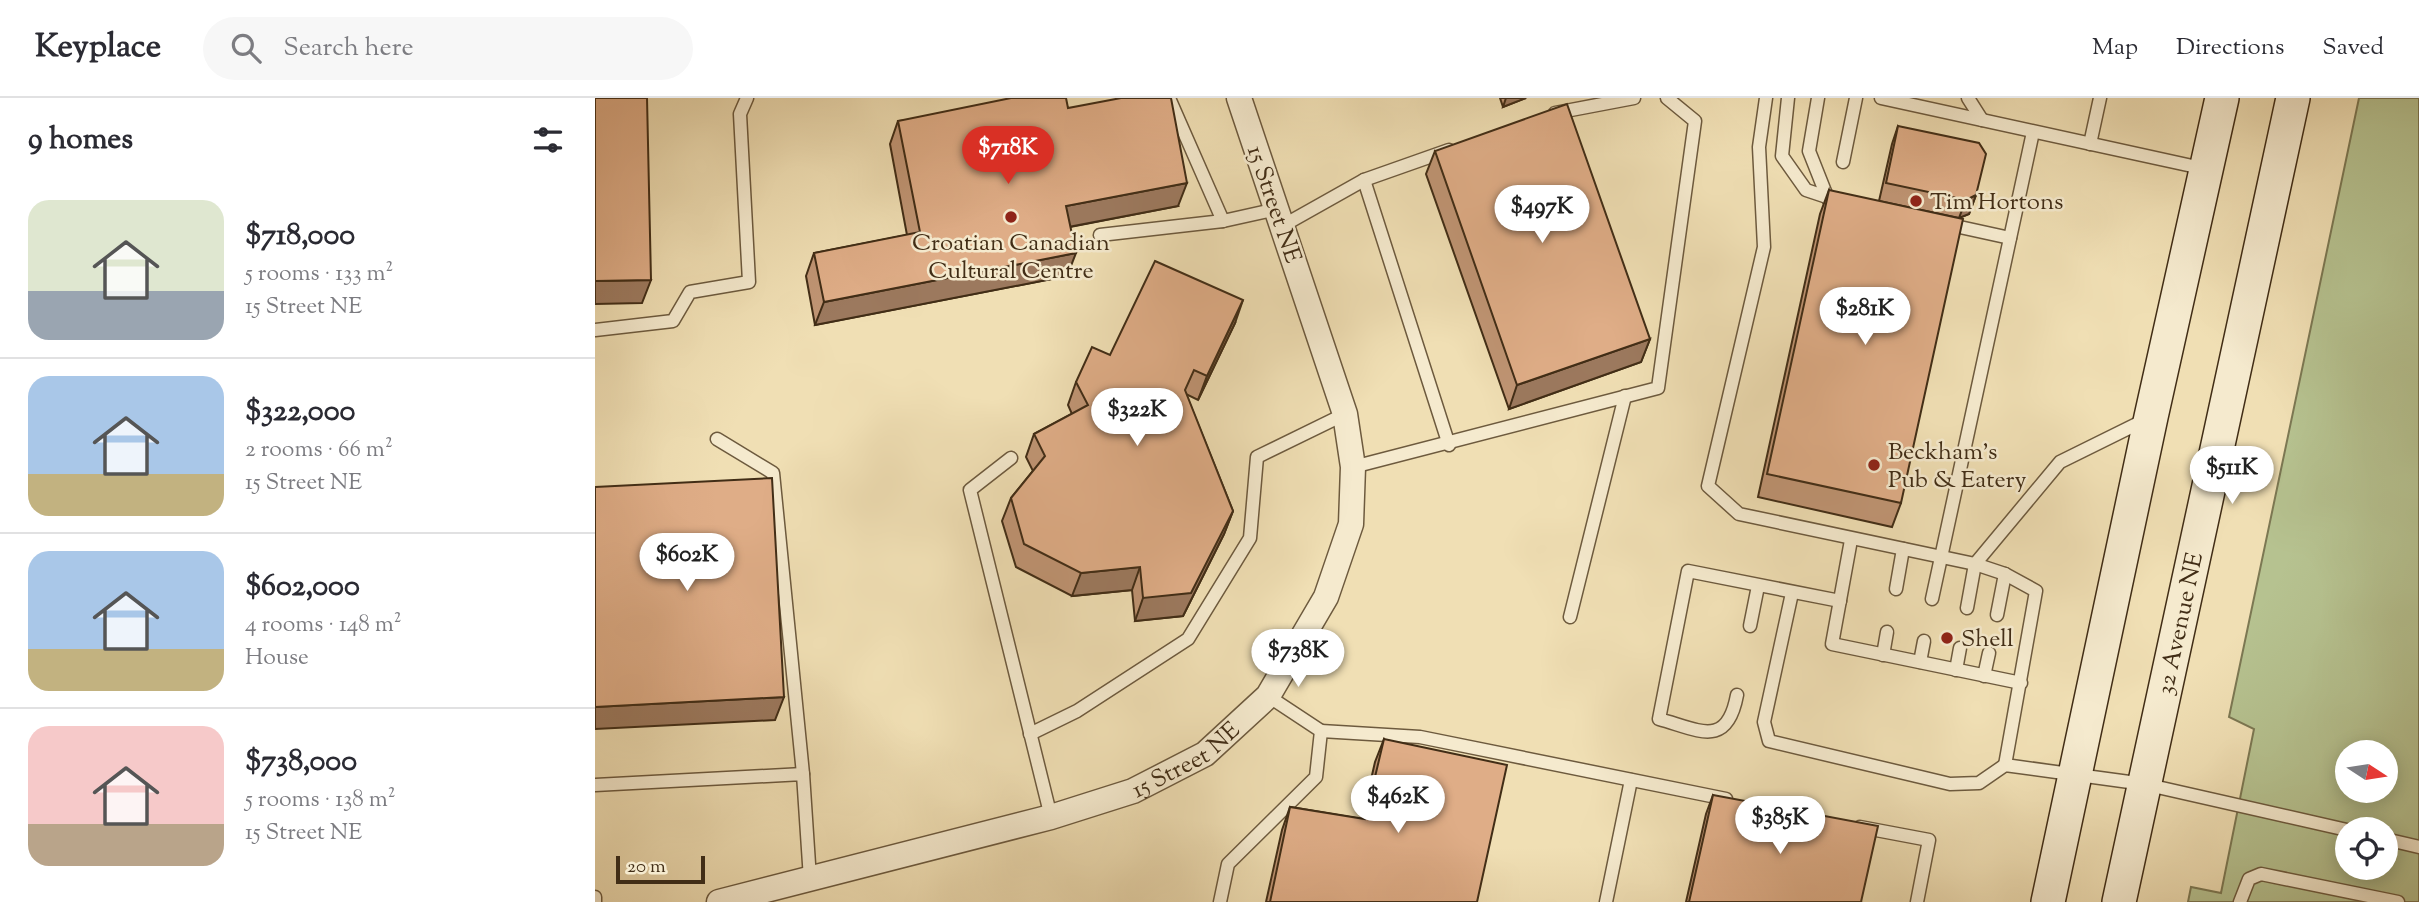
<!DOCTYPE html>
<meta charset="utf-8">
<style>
body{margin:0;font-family:"Sorts Mill Goudy",serif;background:#f7f7f7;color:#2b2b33;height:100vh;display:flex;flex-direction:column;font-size:26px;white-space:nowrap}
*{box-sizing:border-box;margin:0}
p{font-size:23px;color:#7c7c81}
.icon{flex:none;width:38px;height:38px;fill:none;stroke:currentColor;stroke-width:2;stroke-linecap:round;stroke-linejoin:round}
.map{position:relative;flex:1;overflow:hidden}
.side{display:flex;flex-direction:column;background:#fff;width:595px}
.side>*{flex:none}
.needle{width:46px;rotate:102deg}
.fabs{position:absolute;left:1740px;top:642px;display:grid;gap:14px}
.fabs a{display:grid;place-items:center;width:63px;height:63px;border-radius:50%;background:#fff;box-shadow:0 4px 18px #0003;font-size:35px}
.scale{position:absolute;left:21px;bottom:18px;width:89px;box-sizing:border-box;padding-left:7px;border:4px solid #412d16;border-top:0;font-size:19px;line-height:24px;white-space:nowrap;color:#412d16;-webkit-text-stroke:5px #f5eace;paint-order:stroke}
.price{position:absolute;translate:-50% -60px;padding:0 16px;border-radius:24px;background:#fff;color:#222;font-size:23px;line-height:46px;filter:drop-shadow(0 2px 4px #0008)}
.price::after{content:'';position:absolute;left:50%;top:42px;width:21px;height:16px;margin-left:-10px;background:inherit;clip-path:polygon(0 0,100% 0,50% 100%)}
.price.on{background:#d93025;color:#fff}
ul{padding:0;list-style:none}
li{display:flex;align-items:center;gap:21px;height:175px;padding:0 28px}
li+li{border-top:2px solid #e1e1e2}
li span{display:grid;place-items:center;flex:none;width:196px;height:140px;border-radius:21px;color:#555}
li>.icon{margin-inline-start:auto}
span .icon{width:84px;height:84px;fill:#fffc;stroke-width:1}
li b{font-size:30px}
h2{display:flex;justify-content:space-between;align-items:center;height:84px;padding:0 28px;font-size:30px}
header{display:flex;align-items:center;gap:42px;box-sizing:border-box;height:98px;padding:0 35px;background:#fff;border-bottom:2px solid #e1e1e2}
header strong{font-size:33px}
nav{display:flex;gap:38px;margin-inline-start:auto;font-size:24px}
.search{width:490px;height:63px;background:#f7f7f7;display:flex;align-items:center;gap:18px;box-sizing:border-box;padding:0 24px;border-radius:38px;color:#7c7c81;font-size:26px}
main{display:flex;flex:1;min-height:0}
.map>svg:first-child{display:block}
</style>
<header>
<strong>Keyplace</strong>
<div class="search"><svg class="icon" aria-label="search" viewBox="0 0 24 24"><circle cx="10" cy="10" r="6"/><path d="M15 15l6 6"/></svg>Search here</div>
<nav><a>Map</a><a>Directions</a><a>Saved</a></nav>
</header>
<main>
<section class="side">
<h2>9 homes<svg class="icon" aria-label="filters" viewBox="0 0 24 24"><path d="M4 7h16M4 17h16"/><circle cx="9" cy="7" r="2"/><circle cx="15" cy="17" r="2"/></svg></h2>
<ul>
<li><span style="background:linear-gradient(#dfe7d0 65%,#9aa5b1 0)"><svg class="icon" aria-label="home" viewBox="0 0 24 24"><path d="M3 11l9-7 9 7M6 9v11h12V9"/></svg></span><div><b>$718,000</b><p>5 rooms · 133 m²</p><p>15 Street NE</p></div></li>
<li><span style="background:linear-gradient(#a9c7e8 70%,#c2b280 0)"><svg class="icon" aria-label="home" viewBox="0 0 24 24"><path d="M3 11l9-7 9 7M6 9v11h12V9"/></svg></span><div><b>$322,000</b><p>2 rooms · 66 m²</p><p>15 Street NE</p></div></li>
<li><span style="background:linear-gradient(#a9c7e8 70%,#c2b280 0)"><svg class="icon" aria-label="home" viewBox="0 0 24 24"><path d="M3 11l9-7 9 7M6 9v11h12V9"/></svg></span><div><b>$602,000</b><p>4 rooms · 148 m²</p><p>House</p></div></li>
<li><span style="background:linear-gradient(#f6c9c9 70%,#b9a48a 0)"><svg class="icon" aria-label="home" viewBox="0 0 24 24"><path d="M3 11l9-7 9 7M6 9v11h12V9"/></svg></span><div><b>$738,000</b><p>5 rooms · 138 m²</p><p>15 Street NE</p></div></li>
</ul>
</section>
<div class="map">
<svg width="1824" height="804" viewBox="0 0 1824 804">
<rect width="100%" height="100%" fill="#f0dfb4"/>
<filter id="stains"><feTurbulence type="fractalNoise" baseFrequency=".00286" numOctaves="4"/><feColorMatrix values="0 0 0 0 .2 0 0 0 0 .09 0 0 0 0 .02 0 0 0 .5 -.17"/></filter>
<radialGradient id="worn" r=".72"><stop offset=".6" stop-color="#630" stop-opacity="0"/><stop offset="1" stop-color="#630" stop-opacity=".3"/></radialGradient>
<!-- green -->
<path fill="#b6c290" stroke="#7c7853" stroke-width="2" fill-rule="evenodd" d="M1764,0H1824V804H1593L1596,789L1626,795L1659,631L1634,619ZM1752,654H1790V693H1752ZM1752,732H1790V770H1752Z"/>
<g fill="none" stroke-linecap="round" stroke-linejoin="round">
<defs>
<g id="lane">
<polyline points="574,0 628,123"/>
<polyline points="1171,0 1164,49 1169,149 1113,388 1144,416 1380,466 1410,476 1441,493 1410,667"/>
<polyline points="1193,0 1187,58 1211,92 1247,104"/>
<polyline points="1223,0 1214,53 1233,101"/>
<polyline points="1286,0 1611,71"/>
<polyline points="1373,0 1387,22"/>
<polyline points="960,15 1039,0"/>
<polyline points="1495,46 1505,0"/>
<polyline points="1248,64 1261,0"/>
<polyline points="769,82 854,347"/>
<polyline points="1351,126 1415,140"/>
<polyline points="689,127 769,82 854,52"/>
<polyline points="505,137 628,123 682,111"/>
<polyline points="0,232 78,223 95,194 154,184 145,16 152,0"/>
<polyline points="122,341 178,375 208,676"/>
<polyline points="416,360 375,392 456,719"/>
<polyline points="758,369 1063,290 1100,23 1072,0"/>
<polyline points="1256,442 1237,546 1426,585"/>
<polyline points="1301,491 1308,451"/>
<polyline points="1197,495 1169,624 1174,643 1355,686 1384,685 1410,667 1549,686 1752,732"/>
<polyline points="1337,501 1438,34"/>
<polyline points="1372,510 1380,466 1465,364 1552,321"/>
<polyline points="1402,517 1410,476"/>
<polyline points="975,519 1030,298"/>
<polyline points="1155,528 1163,488"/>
<polyline points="1288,557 1292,534"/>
<polyline points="1325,564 1329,543"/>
<polyline points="1361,572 1365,550"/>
<polyline points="1389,578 1394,555"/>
<path d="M1142,597C1132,651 1104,632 1064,621L1093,473L1245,503"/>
<polyline points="726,633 825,639 1131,701"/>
<polyline points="435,636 482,613 593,541 655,440 662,359 750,316"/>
<polyline points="0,687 208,676 215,781"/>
<polyline points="1265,729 1334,742 1322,804"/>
<polyline points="1790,741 1824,749"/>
<polyline points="0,799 0,804"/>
<polyline points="625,804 633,766 721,679 726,633 673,598"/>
<polyline points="1011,804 1036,682"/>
<polyline points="1645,804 1654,781 1666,776 1803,804"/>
</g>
<g id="street">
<path id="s1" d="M124,804L456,719L538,693L610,656L673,598L731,499L756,426L758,369L750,316L644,0"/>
</g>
<g id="secondary">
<polyline points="1453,804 1556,319 1627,0"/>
<path id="s2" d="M1524,804L1698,0"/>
</g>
</defs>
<!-- lane casing -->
<use href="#lane" stroke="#6d5a3e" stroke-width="15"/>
<!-- street casing -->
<use href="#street" stroke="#6d5a3e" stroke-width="27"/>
<!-- secondary casing -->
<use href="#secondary" stroke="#412d16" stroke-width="36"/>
<!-- lane -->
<use href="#lane" stroke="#f5eace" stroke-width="12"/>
<!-- street -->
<use href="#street" stroke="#f5eace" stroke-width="24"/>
<!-- secondary -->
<use href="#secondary" stroke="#f5eace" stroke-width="33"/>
</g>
<!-- wall -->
<g fill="#c09574" stroke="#412d16" stroke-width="2">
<polygon points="905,0 931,0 908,9"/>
<polygon points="473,10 583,108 475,129 472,178 220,227 211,178 219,155 312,137 295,46 303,23"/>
<polygon points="1303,28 1381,97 1374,116 1364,120 1284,103 1297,46"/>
<polygon points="840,53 1055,241 1046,264 914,311 831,76"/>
<polygon points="1234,92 1306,405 1297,429 1163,399 1225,116"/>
<polygon points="640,225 603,302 591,296 638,413 629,436 588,518 540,523 537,492 477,498 421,469 407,423 416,400 438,373 431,359 439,336 477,316 473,307 481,284 515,257"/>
<polygon points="789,641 882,804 671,804 687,732 695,709 767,721 780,664"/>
<polygon points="1118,697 1266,804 1091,804 1111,716"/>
</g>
<!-- shaded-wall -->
<g fill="#9c795e" stroke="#412d16" stroke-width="2">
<polygon points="911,0 931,0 908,9"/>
<polygon points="592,85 583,108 463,131 471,108"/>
<polygon points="1381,97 1374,116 1364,120 1371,102"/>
<polygon points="481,155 472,178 220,227 229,204"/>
<polygon points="56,182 47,205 0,206 0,183"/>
<polygon points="648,202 640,225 603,302 612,278"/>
<polygon points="1055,241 1046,264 914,311 922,287"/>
<polygon points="638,413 629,436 588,518 540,523 548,500"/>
<polygon points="545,469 537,492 477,498 486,475"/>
<polygon points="189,599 180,622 0,631 0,609"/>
</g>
<!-- building -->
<g fill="#dfad87" stroke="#412d16" stroke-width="2">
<polygon points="0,0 52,0 56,182 0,183"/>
<polygon points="416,0 471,0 473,10 526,0 576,0 592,85 471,108 481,155 229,204 219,155 325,134 303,23"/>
<polygon points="972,6 1055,241 922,287 840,53"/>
<polygon points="1303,28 1384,45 1391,56 1381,97 1371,102 1291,85"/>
<polygon points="1234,92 1368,121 1306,405 1172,376"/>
<polygon points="560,163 648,202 612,278 599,272 590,292 638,413 596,495 548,500 545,469 486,475 429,446 416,400 450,358 439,336 493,307 481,284 497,249 515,257"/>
<polygon points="177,380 189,599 0,609 0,389"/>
<polygon points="789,641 912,667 882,804 675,804 695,709 770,721"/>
<polygon points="1118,697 1283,728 1266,804 1094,804"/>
</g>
<!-- markers -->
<g fill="#8f2418" stroke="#f5eace" stroke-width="2.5">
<circle cx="1321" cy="103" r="7"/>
<circle cx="416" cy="119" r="7"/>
<circle cx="1279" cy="367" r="7"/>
<circle cx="1352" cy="540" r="7"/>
</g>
<g text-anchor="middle" stroke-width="5" stroke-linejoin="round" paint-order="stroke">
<!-- poi labels -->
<g font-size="24" fill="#412d16" stroke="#f5eace" text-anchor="start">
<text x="1335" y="111">Tim Hortons</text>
<text x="416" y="152" text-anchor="middle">Croatian Canadian<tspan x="416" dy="28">Cultural Centre</tspan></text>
<text x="1293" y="361">Beckham's<tspan x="1293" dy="28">Pub &amp; Eatery</tspan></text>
<text x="1366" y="548">Shell</text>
</g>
<!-- street labels -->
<g font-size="24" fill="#412d16" stroke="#f5eace">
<text transform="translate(680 106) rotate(71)" y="8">15 Street NE</text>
<text dy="8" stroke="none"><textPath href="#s2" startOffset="285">32 Avenue NE</textPath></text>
<text dy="8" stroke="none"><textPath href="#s1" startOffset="490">15 Street NE</textPath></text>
</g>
</g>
<rect width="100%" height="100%" filter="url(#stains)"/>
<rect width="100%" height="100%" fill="url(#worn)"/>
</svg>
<div class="fabs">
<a><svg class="needle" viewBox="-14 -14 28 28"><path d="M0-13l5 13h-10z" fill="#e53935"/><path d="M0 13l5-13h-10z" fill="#7c7c81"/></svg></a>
<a><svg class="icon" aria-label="locate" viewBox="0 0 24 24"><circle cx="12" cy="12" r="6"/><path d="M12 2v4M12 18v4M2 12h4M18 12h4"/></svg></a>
</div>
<div class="scale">20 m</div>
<b class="price on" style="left:413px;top:88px">$718K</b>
<b class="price" style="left:947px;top:147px">$497K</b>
<b class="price" style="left:1270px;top:249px">$281K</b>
<b class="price" style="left:542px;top:350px">$322K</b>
<b class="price" style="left:1637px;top:408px">$511K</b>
<b class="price" style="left:92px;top:495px">$602K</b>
<b class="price" style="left:703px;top:591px">$738K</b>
<b class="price" style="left:803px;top:737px">$462K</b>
<b class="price" style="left:1185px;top:758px">$385K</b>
</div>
</main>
